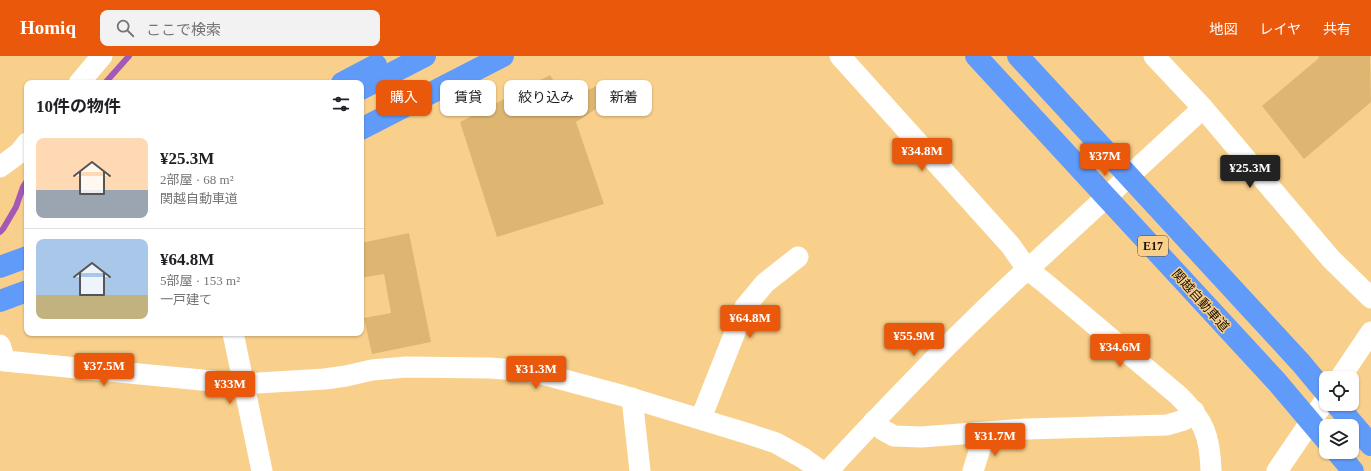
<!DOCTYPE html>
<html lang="ja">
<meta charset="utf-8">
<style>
body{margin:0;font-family:"Times New Roman","Noto Sans JP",serif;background:#f2f2f2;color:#202124;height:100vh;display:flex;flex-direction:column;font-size:15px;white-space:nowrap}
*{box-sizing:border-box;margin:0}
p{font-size:13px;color:#757577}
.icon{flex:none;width:22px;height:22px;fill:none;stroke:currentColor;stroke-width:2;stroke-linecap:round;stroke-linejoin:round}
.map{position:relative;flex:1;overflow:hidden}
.side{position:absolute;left:24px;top:24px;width:340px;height:256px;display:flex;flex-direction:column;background:#fff;border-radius:8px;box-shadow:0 1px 3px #0004}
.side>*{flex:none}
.guide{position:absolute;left:376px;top:24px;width:380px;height:36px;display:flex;gap:8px}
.buttons{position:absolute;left:1319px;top:315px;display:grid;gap:8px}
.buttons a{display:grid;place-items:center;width:40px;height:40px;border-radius:8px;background:#fff;box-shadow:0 1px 3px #0004;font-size:20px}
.price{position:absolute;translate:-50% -34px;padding:0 9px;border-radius:4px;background:#ea580c;color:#fff;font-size:13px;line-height:26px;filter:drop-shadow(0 1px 2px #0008)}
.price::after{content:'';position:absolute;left:50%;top:24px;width:12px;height:9px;margin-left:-6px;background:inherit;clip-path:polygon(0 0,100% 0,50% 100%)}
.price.on{background:#222;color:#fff}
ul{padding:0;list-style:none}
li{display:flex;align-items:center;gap:12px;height:100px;padding:0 12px}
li+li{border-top:1px solid #e0e0e0}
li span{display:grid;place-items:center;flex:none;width:112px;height:80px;border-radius:8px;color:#555}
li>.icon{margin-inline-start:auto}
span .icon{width:48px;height:48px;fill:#fffc;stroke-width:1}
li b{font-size:17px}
h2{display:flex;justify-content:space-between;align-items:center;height:48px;padding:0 12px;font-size:17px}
.tag{padding:0 14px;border-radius:8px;background:#fff;box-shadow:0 1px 3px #0004;font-size:14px;line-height:36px}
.tag.on{background:#ea580c;color:#fff}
header{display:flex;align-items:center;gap:24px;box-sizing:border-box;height:56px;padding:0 20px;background:#ea580c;color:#fff}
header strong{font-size:19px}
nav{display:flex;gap:22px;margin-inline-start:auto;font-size:14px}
.search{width:280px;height:36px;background:#f2f2f2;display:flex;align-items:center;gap:10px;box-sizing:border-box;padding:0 14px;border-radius:8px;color:#757577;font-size:15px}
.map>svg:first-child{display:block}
</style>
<header>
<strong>Homiq</strong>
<div class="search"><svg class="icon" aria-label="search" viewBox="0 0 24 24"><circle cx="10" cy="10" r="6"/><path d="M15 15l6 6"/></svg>ここで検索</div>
<nav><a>地図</a><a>レイヤ</a><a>共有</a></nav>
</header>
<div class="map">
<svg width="1371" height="415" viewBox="0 0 1371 415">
<rect width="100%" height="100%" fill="#f9d08b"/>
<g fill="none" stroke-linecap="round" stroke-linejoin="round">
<!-- stream -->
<g stroke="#a459b6" stroke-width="6">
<polyline points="105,27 129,0"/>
<polyline points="0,176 3,173 16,151 23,131 27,125"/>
</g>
</g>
<!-- building -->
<g fill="#deb672">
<polygon points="1318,0 1370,0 1371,46 1304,103 1262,50 1319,2"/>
<polygon points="550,19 566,44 601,28 608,45 576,66 604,148 497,181 460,66"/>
<polygon points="409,177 431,286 372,298 364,262 391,257 384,218 361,222 361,187"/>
</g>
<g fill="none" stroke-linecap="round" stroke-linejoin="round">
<!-- minor -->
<g stroke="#fff" stroke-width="21">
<path d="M840,0L1011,190L1027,213L1045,227L1179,340C1204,365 1210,379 1211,415"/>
<polyline points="1154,0 1203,52 1331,203 1371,242"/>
<polyline points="79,27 102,0"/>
<polyline points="0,111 19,97 27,87"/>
<polyline points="233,277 262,415"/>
<polyline points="0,289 5,305 243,328 325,323 346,320 372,314 406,311 490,312 517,314 542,318 624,340 749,378 776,387 803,402 821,415"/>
<polyline points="1340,322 1371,276"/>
<polyline points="632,342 640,415"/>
<polyline points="701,362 745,251 765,227 798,201"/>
<polyline points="874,365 883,374 894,380 921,381 1026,373 1167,369 1184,364 1194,355"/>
<path d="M828,415C867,372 907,331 948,289C978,260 1007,230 1039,203L1203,52"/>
<polyline points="973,415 985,377"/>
<polyline points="1277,415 1326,343"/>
</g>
<!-- highway -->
<g stroke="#619bfa" stroke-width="22">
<polyline points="976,0 1277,326 1326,384"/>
<polyline points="1018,0 1301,307 1326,337"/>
<polyline points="342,27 376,9"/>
<polyline points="361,33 425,0"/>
<polyline points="361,73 503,0"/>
<polyline points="0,211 27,201"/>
<polyline points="0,245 27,235"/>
<polyline points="1336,348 1371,389"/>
<polyline points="1337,396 1353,415"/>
</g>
</g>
<g text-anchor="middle" stroke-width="3" stroke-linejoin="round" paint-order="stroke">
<!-- shield labels -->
<rect fill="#f9d08b" stroke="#5e492a" stroke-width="1" x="1138" y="180" width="30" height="20" rx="3"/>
<g font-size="12" font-weight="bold" fill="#1b0f00">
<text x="1153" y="194">E17</text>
</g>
<!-- street labels -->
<g font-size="13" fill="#1b0f00" stroke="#f9d08b">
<text transform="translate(1201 244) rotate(48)" y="5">関越自動車道</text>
</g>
</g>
</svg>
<div class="buttons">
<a><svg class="icon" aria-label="locate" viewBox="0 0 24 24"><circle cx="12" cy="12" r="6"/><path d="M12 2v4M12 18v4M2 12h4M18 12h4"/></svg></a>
<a><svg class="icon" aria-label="layers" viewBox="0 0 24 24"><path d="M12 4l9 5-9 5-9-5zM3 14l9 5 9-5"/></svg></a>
</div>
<b class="price" style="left:922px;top:116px">¥34.8M</b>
<b class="price" style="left:1105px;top:121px">¥37M</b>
<b class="price on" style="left:1250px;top:133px">¥25.3M</b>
<b class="price" style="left:750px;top:283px">¥64.8M</b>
<b class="price" style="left:914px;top:301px">¥55.9M</b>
<b class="price" style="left:1120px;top:312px">¥34.6M</b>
<b class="price" style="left:104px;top:331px">¥37.5M</b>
<b class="price" style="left:536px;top:334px">¥31.3M</b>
<b class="price" style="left:230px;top:349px">¥33M</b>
<b class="price" style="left:995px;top:401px">¥31.7M</b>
<div class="guide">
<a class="tag on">購入</a>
<a class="tag">賃貸</a>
<a class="tag">絞り込み</a>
<a class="tag">新着</a>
</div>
<section class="side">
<h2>10件の物件<svg class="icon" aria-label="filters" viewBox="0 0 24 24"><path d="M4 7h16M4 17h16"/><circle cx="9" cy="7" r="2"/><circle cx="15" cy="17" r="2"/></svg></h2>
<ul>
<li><span style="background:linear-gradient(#ffd9b3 65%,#9aa5b1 0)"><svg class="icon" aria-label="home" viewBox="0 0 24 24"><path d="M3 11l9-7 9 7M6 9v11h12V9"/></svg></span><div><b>¥25.3M</b><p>2部屋 · 68 m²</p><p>関越自動車道</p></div></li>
<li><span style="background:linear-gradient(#a9c7e8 70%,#c2b280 0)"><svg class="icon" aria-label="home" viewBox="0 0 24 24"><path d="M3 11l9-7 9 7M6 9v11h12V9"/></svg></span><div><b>¥64.8M</b><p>5部屋 · 153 m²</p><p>一戸建て</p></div></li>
</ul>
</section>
</div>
